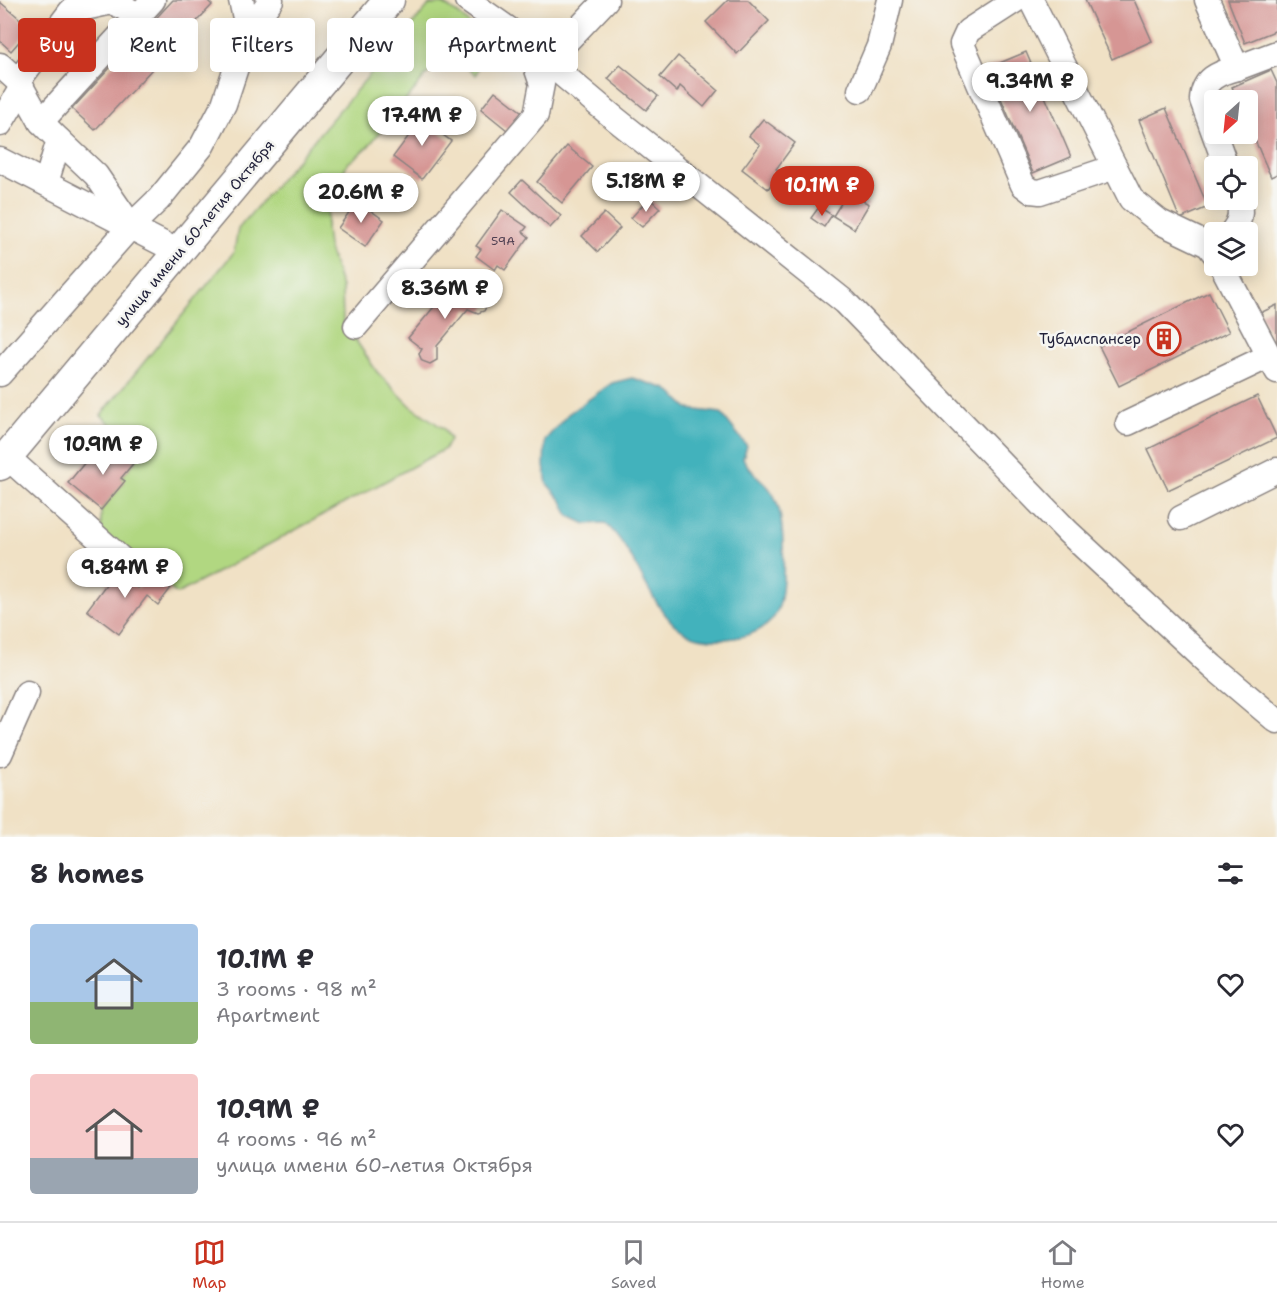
<!DOCTYPE html>
<meta charset="utf-8">
<style>
body{margin:0;font-family:"Shantell Sans",sans-serif;background:#f7f7f7;color:#2b2b33;height:100vh;display:flex;flex-direction:column;font-size:22px;white-space:nowrap}
*{box-sizing:border-box;margin:0}
p{font-size:20px;color:#7c7c81}
.icon{flex:none;width:33px;height:33px;fill:none;stroke:currentColor;stroke-width:2;stroke-linecap:round;stroke-linejoin:round}
.map{position:relative;height:837px;overflow:hidden}
.details{display:flex;flex-direction:column;background:#fff;flex:1}
.details>*{flex:none}
.banner{position:absolute;left:18px;top:18px;width:600px;height:54px;display:flex;gap:12px}
.needle{width:39px;rotate:207deg}
.fabs{position:absolute;left:1204px;top:90px;display:grid;gap:12px}
.fabs a{display:grid;place-items:center;width:54px;height:54px;border-radius:6px;background:#fff;box-shadow:0 3px 15px #0003;font-size:30px}
.price{position:absolute;translate:-50% -51px;padding:0 14px;border-radius:21px;background:#fff;color:#222;font-size:20px;line-height:39px;filter:drop-shadow(0 2px 3px #0008)}
.price::after{content:'';position:absolute;left:50%;top:36px;width:18px;height:14px;margin-left:-9px;background:inherit;clip-path:polygon(0 0,100% 0,50% 100%)}
.price.selected{background:#c8321e;color:#fff}
ul{padding:0;list-style:none}
li{display:flex;align-items:center;gap:18px;height:150px;padding:0 30px}
li span{display:grid;place-items:center;flex:none;width:168px;height:120px;border-radius:6px;color:#555}
li>.icon{margin-inline-start:auto}
span .icon{width:72px;height:72px;fill:#fffc;stroke-width:1}
li b{font-size:26px}
h2{display:flex;justify-content:space-between;align-items:center;height:72px;padding:0 30px;font-size:26px}
.pill{padding:0 21px;border-radius:6px;background:#fff;box-shadow:0 3px 15px #0003;font-size:21px;line-height:54px}
.pill.selected{background:#c8321e;color:#fff}
.tab-bar{display:flex;justify-content:space-around;align-items:center;height:84px;border-top:2px solid #e1e1e2;background:#fff;font-size:16px;color:#7c7c81}
.tab-bar a{display:grid;justify-items:center;gap:3px}
.tab-bar .selected{color:#c8321e}
.map>svg:first-child{display:block}
</style>
<div class="map">
<svg width="1277" height="837" viewBox="0 0 1277 837">
<rect width="100%" height="100%" fill="#f6f6f2"/>
<filter id="ink" filterUnits="userSpaceOnUse"><feTurbulence type="fractalNoise" baseFrequency=".0167" numOctaves="2"/><feDisplacementMap in="SourceGraphic" scale="12" xChannelSelector="R" yChannelSelector="G"/><feConvolveMatrix kernelMatrix="1 2 1 2 8 2 1 2 1" color-interpolation-filters="sRGB"/></filter>
<filter id="wash" filterUnits="userSpaceOnUse"><feTurbulence type="fractalNoise" baseFrequency=".008" numOctaves="4" result="noise"/><feDisplacementMap in="SourceGraphic" scale="24" xChannelSelector="R" yChannelSelector="G"/><feGaussianBlur stdDeviation="1.35" result="paint"/><feColorMatrix in="noise" values="0 0 0 0 0 0 0 0 0 0 0 0 0 0 0 0 0 1.4 0 .05"/><feComposite in="paint" operator="in"/></filter>
<g filter="url(#wash)">
<rect width="100%" height="100%" fill="#f0e1c5"/>
<!-- green -->
<path fill="#b1d781" stroke="#6a7c5e" stroke-width="1.5" d="M443,4C473,21 489,42 476,75L446,51L367,148L347,164L328,207L326,229L328,246L342,288L343,321L377,372L411,406L444,429L450,439L445,449L177,594L101,531V510L124,482L121,478L136,460L114,442L120,433L101,415L234,252L238,229L429,5Z"/>
<!-- water -->
<path fill="#42b2bc" stroke="#326a7c" stroke-width="1.5" d="M632,378L667,389L689,409L721,413L747,446L743,458C752,477 768,480 776,500C785,521 786,587 778,609C772,627 752,635 735,638C714,641 692,640 675,625C645,597 636,551 605,523L586,524L569,516L562,501L547,484L544,466L545,440L568,414L612,383Z"/>
<g id="blocks">
<!-- building -->
<g fill="#d69694">
<polygon points="173,0 207,0 212,5 95,130 72,109"/>
<polygon points="728,0 748,0 769,21 737,54 706,22"/>
<polygon points="1085,0 1134,0 1152,41 1112,59"/>
<polygon points="1228,0 1277,0 1277,30 1245,43"/>
<polygon points="0,2 31,28 11,51 0,41"/>
<polygon points="1026,52 1071,157 1033,173 988,68"/>
<polygon points="678,56 718,90 704,107 680,86 677,92 660,77"/>
<polygon points="620,65 658,96 646,110 608,79"/>
<polygon points="1271,70 1277,83 1277,174 1271,177 1248,124 1248,100 1238,100 1232,87"/>
<polygon points="495,91 522,112 507,130 481,109"/>
<polygon points="1166,108 1208,207 1180,219 1139,120"/>
<polygon points="425,114 439,124 435,129 451,141 422,179 393,157"/>
<polygon points="763,119 795,143 776,169 780,172 768,189 742,169 760,145 749,136"/>
<polygon points="567,146 592,167 562,203 537,182"/>
<polygon points="522,180 561,216 550,228 511,192"/>
<polygon points="860,183 870,189 863,201 869,204 854,229 833,216 848,192 853,195"/>
<polygon points="649,198 660,208 642,227 631,218"/>
<polygon points="357,201 384,220 365,247 338,228"/>
<polygon points="819,207 832,215 824,227 811,218"/>
<polygon points="502,210 527,227 523,232 529,237 505,270 498,265 495,270 476,256 481,249 476,246"/>
<polygon points="604,213 620,228 598,252 582,236"/>
<polygon points="454,283 467,295 476,290 485,294 488,303 484,311 478,313 468,309 437,346 437,360 430,364 422,361 419,354 422,349 408,338"/>
<polygon points="1209,292 1229,332 1119,386 1099,346"/>
<polygon points="1277,305 1277,348 1260,313"/>
<polygon points="1257,396 1277,438 1168,490 1148,449"/>
<polygon points="114,442 136,460 121,478 125,481 101,510 68,483 91,455 99,460"/>
<polygon points="116,571 138,588 150,572 171,588 158,605 147,596 119,634 87,610"/>
</g>
</g>
</g>
<g filter="url(#ink)">
<use href="#blocks" fill-opacity="0" stroke="#898280" stroke-width="1.5"/>
<g fill="none" stroke-linecap="round" stroke-linejoin="round">
<defs>
<g id="minor">
<polyline points="241,0 248,31 271,0"/>
<polyline points="467,0 507,28 613,117 845,302 1068,532 1212,666 1277,721"/>
<polyline points="1016,0 968,31 962,44 1023,185 1031,191 1040,192 1115,167"/>
<polyline points="1031,0 1131,199 1160,222 1208,245 1215,254"/>
<polyline points="1207,0 1237,68 1277,53"/>
<polyline points="547,62 606,0"/>
<polyline points="0,65 18,81 41,122 59,140 46,183"/>
<polyline points="18,81 71,11 112,2 139,15"/>
<polyline points="860,90 879,46 890,0"/>
<polyline points="41,122 153,0"/>
<polyline points="0,124 22,87"/>
<polyline points="59,140 96,175 131,226"/>
<polyline points="0,160 179,252"/>
<path d="M1226,166L1202,100C1203,79 1218,73 1237,68"/>
<path d="M1232,232C1240,223 1242,211 1238,200"/>
<polyline points="1222,266 1277,371"/>
<polyline points="356,326 536,115 542,84 530,49"/>
<polyline points="0,374 131,226 159,199 202,146 224,104 248,31"/>
<polyline points="1128,423 1269,356"/>
<polyline points="7,457 138,574"/>
<polyline points="1181,518 1277,470"/>
<polyline points="0,754 27,693"/>
</g>
<polyline id="major" points="0,465 389,0"/>
</defs>
<!-- minor casing -->
<use href="#minor" stroke="#898280" stroke-width="27"/>
<!-- major casing -->
<use href="#major" stroke="#898280" stroke-width="33"/>
<!-- minor -->
<use href="#minor" stroke="#fff" stroke-width="24"/>
<!-- major -->
<use href="#major" stroke="#fff" stroke-width="30"/>
</g>
</g>
<!-- icons -->
<defs>
<symbol id="building-ring" viewBox="-11 -11 22 22"><circle r="9.5" fill="#f6f6f2" stroke="#c8321e" stroke-width="1.5"/><path d="M-4-6H4V6H1V3H-1V6H-4ZM-2.5-4.3h1.7v1.8h-1.7ZM.8-4.3h1.7v1.8H.8ZM-2.5-1h1.7V.8h-1.7ZM.8-1h1.7V.8H.8Z" fill="#c8321e"/></symbol>
</defs>
<g fill-rule="evenodd">
<use href="#building-ring" x="1145" y="320" width="38" height="38"/>
</g>
<g text-anchor="middle" stroke-width="5" stroke-linejoin="round" paint-order="stroke">
<!-- number labels -->
<g font-size="12" fill="#4f3f51">
<text x="503" y="245">59А</text>
</g>
<!-- street labels -->
<g font-size="15" fill="#22223b" stroke="#f6f6f2">
<text transform="translate(195 233) rotate(-50)" y="5">улица имени 60-летия Октября</text>
</g>
<!-- poi labels -->
<g font-size="15" fill="#22223b" stroke="#f6f6f2" text-anchor="end">
<text x="1141" y="344">Тубдиспансер</text>
</g>
</g>
</svg>
<div class="fabs">
<a><svg class="needle" viewBox="-14 -14 28 28"><path d="M0-13l5 13h-10z" fill="#e53935"/><path d="M0 13l5-13h-10z" fill="#7c7c81"/></svg></a>
<a><svg class="icon" aria-label="locate" viewBox="0 0 24 24"><circle cx="12" cy="12" r="6"/><path d="M12 2v4M12 18v4M2 12h4M18 12h4"/></svg></a>
<a><svg class="icon" aria-label="layers" viewBox="0 0 24 24"><path d="M12 4l9 5-9 5-9-5zM3 14l9 5 9-5"/></svg></a>
</div>
<b class="price" style="left:1030px;top:113px">9.34M ₽</b>
<b class="price" style="left:422px;top:147px">17.4M ₽</b>
<b class="price" style="left:646px;top:213px">5.18M ₽</b>
<b class="price selected" style="left:822px;top:217px">10.1M ₽</b>
<b class="price" style="left:361px;top:224px">20.6M ₽</b>
<b class="price" style="left:445px;top:320px">8.36M ₽</b>
<b class="price" style="left:103px;top:476px">10.9M ₽</b>
<b class="price" style="left:125px;top:599px">9.84M ₽</b>
<div class="banner">
<a class="pill selected">Buy</a>
<a class="pill">Rent</a>
<a class="pill">Filters</a>
<a class="pill">New</a>
<a class="pill">Apartment</a>
</div>
</div>
<section class="details">
<h2>8 homes<svg class="icon" aria-label="filters" viewBox="0 0 24 24"><path d="M4 7h16M4 17h16"/><circle cx="9" cy="7" r="2"/><circle cx="15" cy="17" r="2"/></svg></h2>
<ul>
<li><span style="background:linear-gradient(#a9c7e8 65%,#8fb573 0)"><svg class="icon" aria-label="home" viewBox="0 0 24 24"><path d="M3 11l9-7 9 7M6 9v11h12V9"/></svg></span><div><b>10.1M ₽</b><p>3 rooms · 98 m²</p><p>Apartment</p></div><svg class="icon" aria-label="heart" viewBox="0 0 24 24"><path d="M12 20l-8-8c-3-5 5-10 8-4 3-6 11-1 8 4z"/></svg></li>
<li><span style="background:linear-gradient(#f6c9c9 70%,#9aa5b1 0)"><svg class="icon" aria-label="home" viewBox="0 0 24 24"><path d="M3 11l9-7 9 7M6 9v11h12V9"/></svg></span><div><b>10.9M ₽</b><p>4 rooms · 96 m²</p><p>улица имени 60-летия Октября</p></div><svg class="icon" aria-label="heart" viewBox="0 0 24 24"><path d="M12 20l-8-8c-3-5 5-10 8-4 3-6 11-1 8 4z"/></svg></li>
</ul>
</section>
<nav class="tab-bar">
<a class="selected"><svg class="icon" aria-label="map" viewBox="0 0 24 24"><path d="M3 6l6-2 6 2 6-2v14l-6 2-6-2-6 2zM9 4v14M15 6v14"/></svg>Map</a>
<a><svg class="icon" aria-label="saved" viewBox="0 0 24 24"><path d="M7 4h10v16l-5-4-5 4z"/></svg>Saved</a>
<a><svg class="icon" aria-label="home" viewBox="0 0 24 24"><path d="M3 11l9-7 9 7M6 9v11h12V9"/></svg>Home</a>
</nav>
